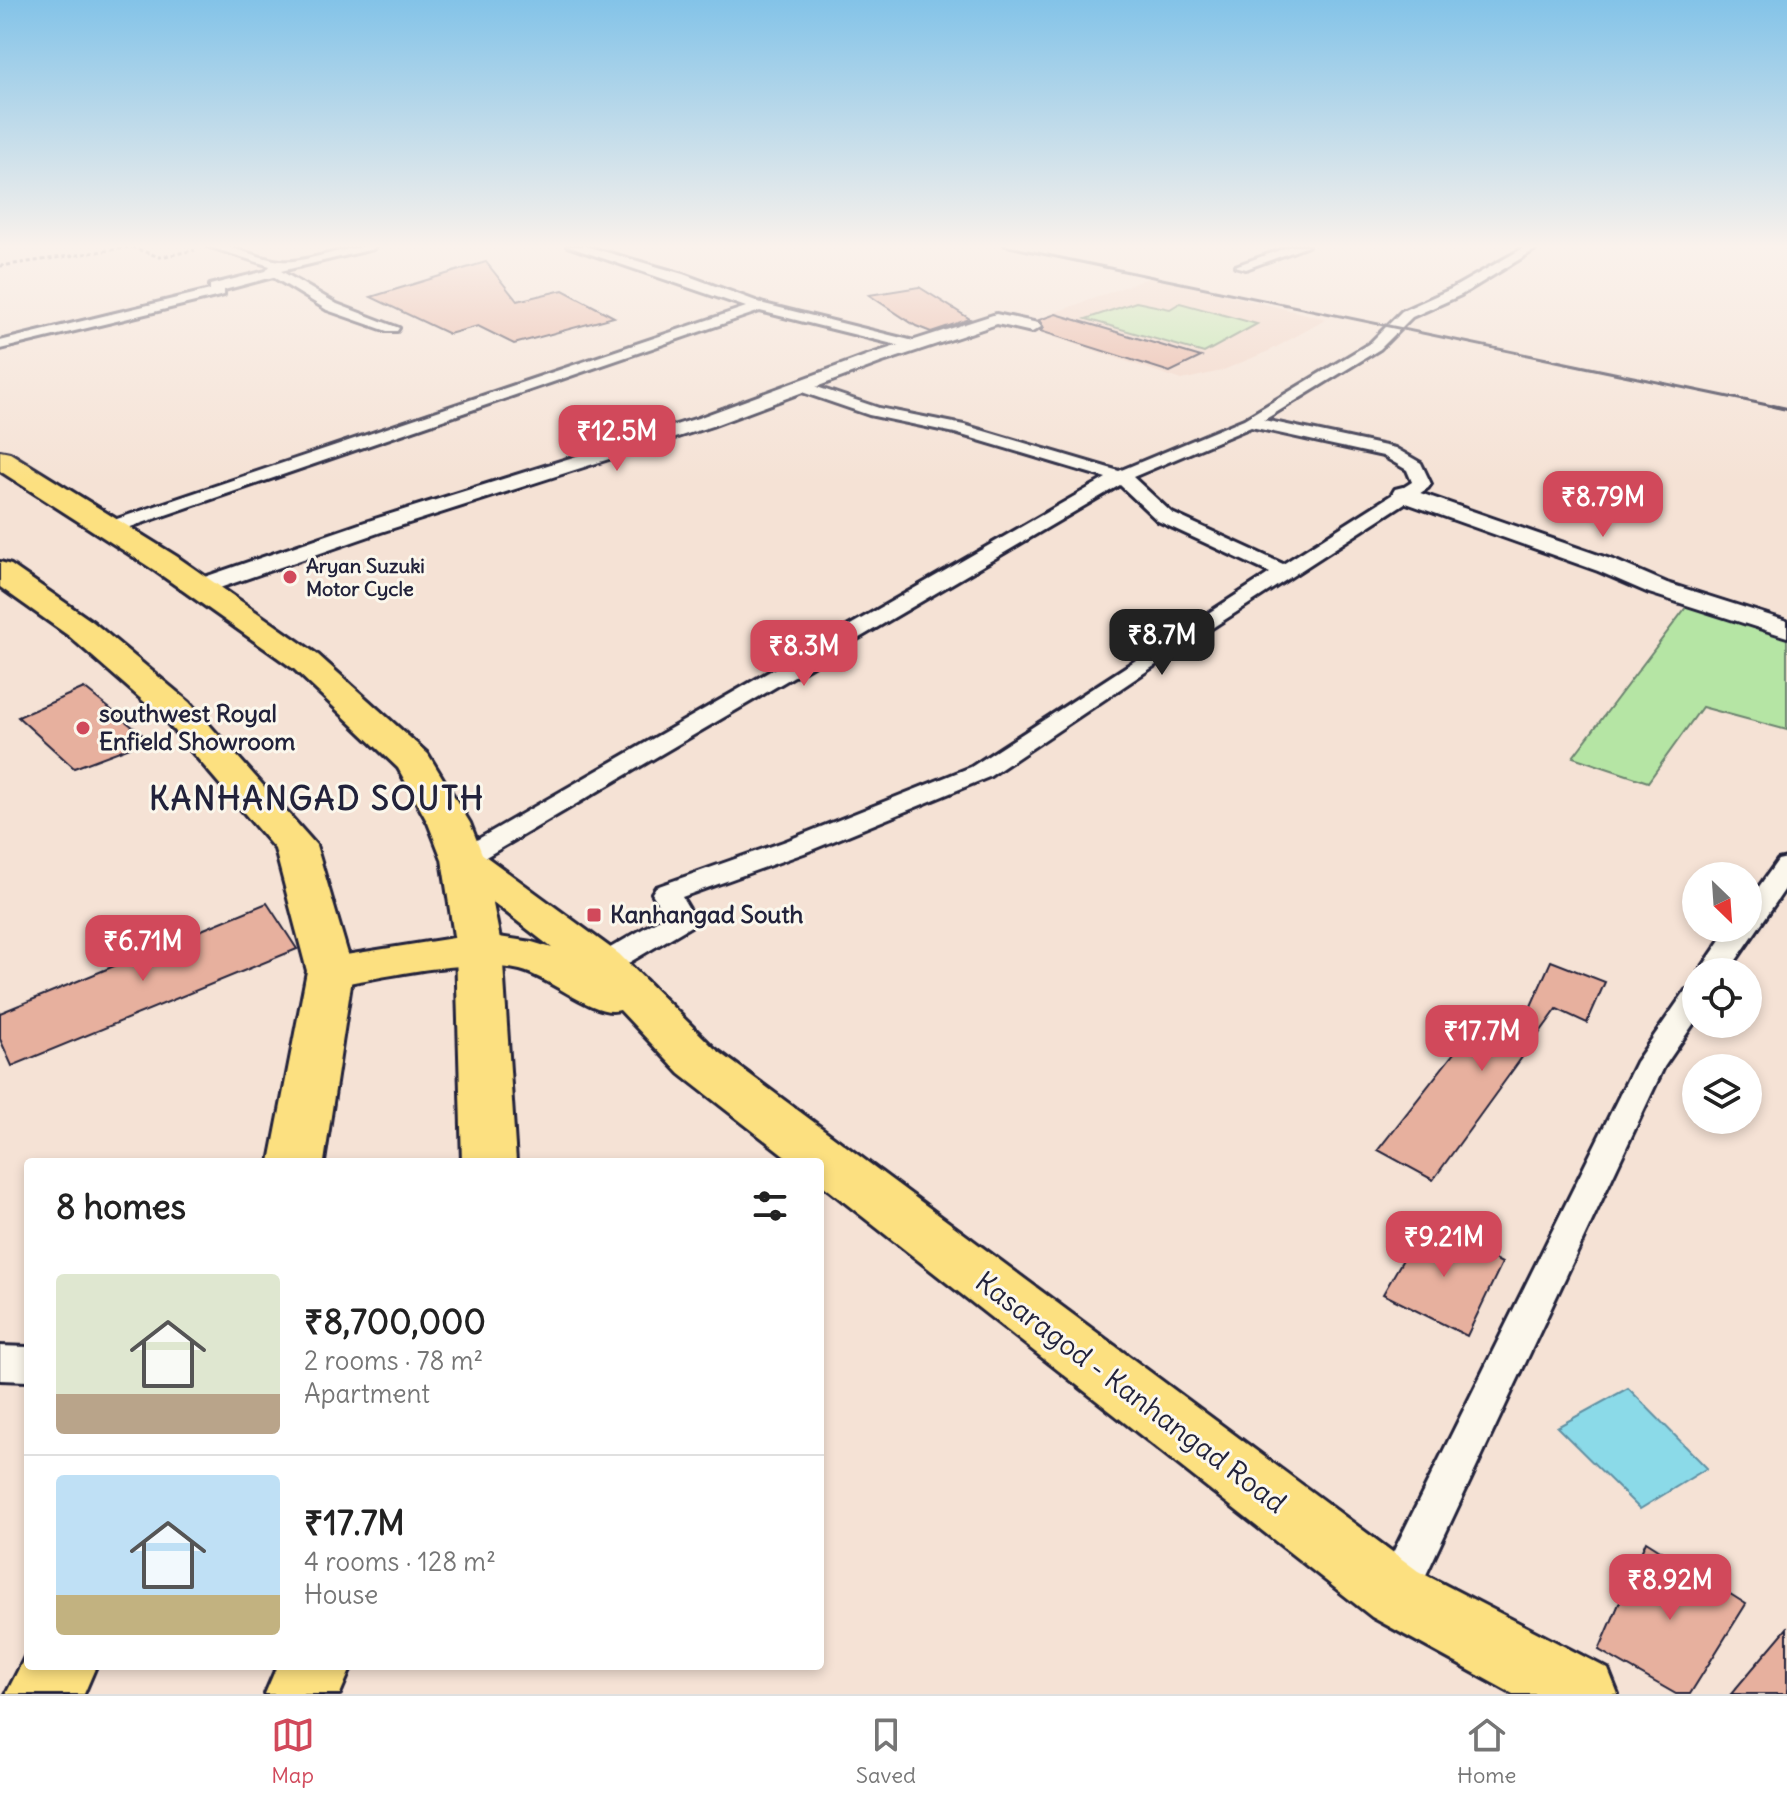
<!DOCTYPE html>
<meta charset="utf-8">
<style>
body{margin:0;font-family:Delius,sans-serif;background:#f6f6f6;color:#222;height:100vh;display:flex;flex-direction:column;font-size:30px;white-space:nowrap}
*{box-sizing:border-box;margin:0}
p{font-size:26px;color:#767676}
.icon{flex:none;width:44px;height:44px;fill:none;stroke:currentColor;stroke-width:2;stroke-linecap:round;stroke-linejoin:round}
.map{position:relative;flex:1;overflow:hidden}
.side{position:absolute;left:24px;top:1158px;width:800px;height:512px;display:flex;flex-direction:column;background:#fff;border-radius:8px;box-shadow:0 4px 12px #0003}
.side>*{flex:none}
.needle{width:52px;rotate:155deg}
.fabs{position:absolute;left:1682px;top:862px;display:grid;gap:16px}
.fabs a{display:grid;place-items:center;width:80px;height:80px;border-radius:50%;background:#fff;box-shadow:0 4px 12px #0003;font-size:40px}
.price{position:absolute;translate:-50% -68px;padding:0 18px;border-radius:16px;background:#d1495b;color:#fff;font-size:26px;line-height:52px;filter:drop-shadow(0 2px 4px #0008)}
.price::after{content:'';position:absolute;left:50%;top:48px;width:24px;height:18px;margin-left:-12px;background:inherit;clip-path:polygon(0 0,100% 0,50% 100%)}
.price.selected{background:#222;color:#fff}
ul{padding:0;list-style:none}
li{display:flex;align-items:center;gap:24px;height:200px;padding:0 32px}
li+li{border-top:2px solid #e0e0e0}
li span{display:grid;place-items:center;flex:none;width:224px;height:160px;border-radius:8px;color:#555}
li>.icon{margin-inline-start:auto}
span .icon{width:96px;height:96px;fill:#fffc;stroke-width:1}
li b{font-size:34px}
h2{display:flex;justify-content:space-between;align-items:center;height:96px;padding:0 32px;font-size:34px}
.tab-bar{display:flex;justify-content:space-around;align-items:center;height:112px;border-top:2px solid #e0e0e0;background:#fff;font-size:22px;color:#767676}
.tab-bar a{display:grid;justify-items:center;gap:4px}
.tab-bar .selected{color:#d1495b}
.map>svg:first-child{display:block}
</style>
<div class="map">
<svg width="1787" height="1694" viewBox="0 0 1787 1694">
<rect width="100%" height="100%" fill="#f5e2d5"/>
<filter id="ink" filterUnits="userSpaceOnUse"><feTurbulence type="fractalNoise" baseFrequency=".0125" numOctaves="2"/><feDisplacementMap in="SourceGraphic" scale="16" xChannelSelector="R" yChannelSelector="G"/><feConvolveMatrix kernelMatrix="1 2 1 2 8 2 1 2 1" color-interpolation-filters="sRGB"/></filter>
<g filter="url(#ink)">
<!-- built -->
<polygon fill="#f1d3c4" points="1151,277 1327,319 1271,350 1221,371 1182,380 1029,329 1035,320"/>
<!-- green -->
<g fill="#b5e5a4" stroke="#6c8470" stroke-width="2">
<polygon points="1136,302 1170,309 1180,303 1257,324 1204,353 1086,319"/>
<polygon points="1687,606 1787,637 1787,730 1702,707 1648,782 1573,757"/>
</g>
<!-- water -->
<polygon fill="#8bdae8" stroke="#6190a3" stroke-width="2" points="1628,1388 1707,1468 1640,1509 1557,1427"/>
<!-- building -->
<g fill="#e7b09e" stroke="#22223b" stroke-width="2">
<polygon points="486,262 517,301 563,290 614,317 514,344 478,326 449,334 371,297"/>
<polygon points="919,287 970,319 931,332 916,326 869,295"/>
<polygon points="1056,314 1201,357 1170,372 1040,331 1044,328 1039,320"/>
<polygon points="84,688 149,740 74,768 18,717"/>
<polygon points="267,903 297,949 12,1066 0,1039 0,1013"/>
<polygon points="1551,961 1605,982 1587,1023 1557,1009 1433,1180 1378,1150 1483,1016 1519,1033"/>
<polygon points="1424,1223 1502,1263 1467,1336 1383,1294"/>
<polygon points="1646,1541 1746,1604 1690,1694 1676,1694 1599,1650"/>
<polygon points="1787,1628 1787,1694 1731,1694"/>
</g>
<g fill="none" stroke-linecap="round" stroke-linejoin="round">
<defs>
<g id="minor">
<path d="M207,246C233,244 255,258 281,261C302,264 346,246 375,246L373,249L281,271L337,304L399,328L397,331H387L327,310L273,277L224,290V295L0,349V341L210,290V285L266,271L270,266Z"/>
<polygon points="567,246 585,246 683,274 764,304 922,343 924,346 917,350 760,311 116,532 102,532 100,528 102,524 746,307"/>
<polygon points="1291,246 1308,246 1246,269 1235,266"/>
<path d="M1527,246H1541L1461,295L1412,317L1380,349L1264,420L1395,448L1421,463L1431,484L1428,488L1178,650L989,777L804,853L682,897L695,919L691,926L613,972L603,975L593,972L589,965L593,958L665,916L652,893L656,887L786,841L971,767L1270,573L1158,521L1120,485L472,865L463,867L454,865L450,859L454,853L1106,478L955,433L869,415L796,390V384H808L879,408L964,425L1119,471L1244,419L1370,343L1402,311L1451,289ZM1251,427L1383,456L1407,470L1412,482L1283,564L1172,513L1133,477Z"/>
<polygon points="1787,858 1787,886 1728,972 1699,972 1729,928 1748,928 1748,902 1778,860"/>
<polygon points="1696,987 1696,1020 1664,1067 1410,1609 1395,1615 1380,1609 1374,1594 1380,1579 1636,1062 1686,990"/>
<polygon points="0,1346 28,1347 28,1381 0,1380"/>
</g>
<g id="tertiary">
<polygon points="996,314 1038,323 1041,327 1032,332 997,324 880,363 712,426 381,532 208,592 190,592 187,587 190,582 365,522 698,418 868,355"/>
<polygon points="1403,487 1616,561 1667,583 1787,621 1787,637 1649,593 1598,571 1395,499 1392,494 1395,489"/>
</g>
<path id="primary" d="M463,846L477,850L619,954L714,1048L1418,1571L1608,1669L1618,1694H1513L1372,1617L820,1183V1162H793L680,1074L620,1010C594,1018 550,977 520,970C458,957 391,977 330,986L314,982L308,971L314,960L479,934L532,942L552,948L449,868L443,859L449,850Z"/>
<g id="trunk">
<polygon points="0,451 10,453 176,556 318,655 428,754 470,823 484,859 502,949 516,1162 462,1162 456,949 442,859 428,823 398,768 294,669 154,570 0,471"/>
<polygon points="0,562 11,565 93,622 189,702 316,845 353,971 324,1162 270,1162 307,971 275,849 163,718 69,636 0,587"/>
<polygon points="28,1651 28,1666 96,1666 84,1694 6,1694"/>
<polygon points="277,1666 352,1666 340,1694 265,1694"/>
</g>
</defs>
<!-- minor casing -->
<use href="#minor" stroke="#22223b" stroke-width="6"/>
<!-- tertiary casing -->
<use href="#tertiary" stroke="#22223b" stroke-width="6"/>
<!-- primary casing -->
<use href="#primary" stroke="#22223b" stroke-width="6"/>
<!-- trunk casing -->
<use href="#trunk" stroke="#22223b" stroke-width="6"/>
<!-- path -->
<polyline stroke="#22223b" stroke-width="3" stroke-dasharray="4 3" stroke-linecap="butt" points="0,266 131,247 160,257 195,250"/>
<!-- minor -->
<use href="#minor" fill="#fbf7ec" fill-rule="evenodd"/>
<!-- tertiary -->
<use href="#tertiary" fill="#fbf7ec" fill-rule="evenodd"/>
<!-- primary -->
<use href="#primary" fill="#fce080" fill-rule="evenodd"/>
<!-- trunk -->
<use href="#trunk" fill="#fce080" fill-rule="evenodd"/>
<!-- rail-far1 -->
<polyline stroke="#22223b" stroke-width="3" points="1004,246 1782,408"/>
<!-- rail -->
<polyline stroke="#22223b" stroke-width="4" points="1773,406 1787,409"/>
</g>
</g>
<!-- sky -->
<linearGradient id="sky" x2="0" y2="1"><stop stop-color="#83c3e8"/><stop offset="0.51" stop-color="#faf2ec"/><stop offset="1" stop-color="#faf2ec" stop-opacity="0"/></linearGradient>
<rect width="1787" height="483" fill="url(#sky)"/>
<!-- markers -->
<g fill="#d1495b" stroke="#fbf7ec" stroke-width="3">
<circle cx="290" cy="577" r="8"/>
<circle cx="83" cy="728" r="8"/>
<rect x="586" y="907" width="16" height="16" rx="4"/>
</g>
<g text-anchor="middle" stroke-width="6" stroke-linejoin="round" paint-order="stroke">
<!-- far-poi labels -->
<g font-size="20" font-weight="bold" fill="#22223b" stroke="#fbf7ec" text-anchor="start">
<text x="306" y="573">Aryan Suzuki<tspan x="306" dy="23">Motor Cycle</tspan></text>
</g>
<!-- poi labels -->
<g font-size="24" font-weight="bold" fill="#22223b" stroke="#fbf7ec" text-anchor="start">
<text x="99" y="722">southwest Royal<tspan x="99" dy="28">Enfield Showroom</tspan></text>
<text x="610" y="923">Kanhangad South</text>
</g>
<!-- near-street labels -->
<g font-size="28" fill="#22223b" stroke="#fbf7ec">
<text transform="translate(1131 1392) rotate(37)" y="10">Kasaragod - Kanhangad Road</text>
</g>
<!-- district labels -->
<g font-size="32" font-weight="bold" letter-spacing="2" fill="#22223b" stroke="#fbf7ec">
<text x="317" y="810">KANHANGAD SOUTH</text>
</g>
</g>
</svg>
<div class="fabs">
<a><svg class="needle" viewBox="-14 -14 28 28"><path d="M0-13l5 13h-10z" fill="#e53935"/><path d="M0 13l5-13h-10z" fill="#767676"/></svg></a>
<a><svg class="icon" aria-label="locate" viewBox="0 0 24 24"><circle cx="12" cy="12" r="6"/><path d="M12 2v4M12 18v4M2 12h4M18 12h4"/></svg></a>
<a><svg class="icon" aria-label="layers" viewBox="0 0 24 24"><path d="M12 4l9 5-9 5-9-5zM3 14l9 5 9-5"/></svg></a>
</div>
<b class="price" style="left:617px;top:473px">₹12.5M</b>
<b class="price" style="left:1603px;top:539px">₹8.79M</b>
<b class="price selected" style="left:1162px;top:677px">₹8.7M</b>
<b class="price" style="left:804px;top:688px">₹8.3M</b>
<b class="price" style="left:143px;top:983px">₹6.71M</b>
<b class="price" style="left:1482px;top:1073px">₹17.7M</b>
<b class="price" style="left:1444px;top:1279px">₹9.21M</b>
<b class="price" style="left:1670px;top:1622px">₹8.92M</b>
<section class="side">
<h2>8 homes<svg class="icon" aria-label="filters" viewBox="0 0 24 24"><path d="M4 7h16M4 17h16"/><circle cx="9" cy="7" r="2"/><circle cx="15" cy="17" r="2"/></svg></h2>
<ul>
<li><span style="background:linear-gradient(#dfe7d0 75%,#b9a48a 0)"><svg class="icon" aria-label="home" viewBox="0 0 24 24"><path d="M3 11l9-7 9 7M6 9v11h12V9"/></svg></span><div><b>₹8,700,000</b><p>2 rooms · 78 m²</p><p>Apartment</p></div></li>
<li><span style="background:linear-gradient(#bfe0f5 75%,#c2b280 0)"><svg class="icon" aria-label="home" viewBox="0 0 24 24"><path d="M3 11l9-7 9 7M6 9v11h12V9"/></svg></span><div><b>₹17.7M</b><p>4 rooms · 128 m²</p><p>House</p></div></li>
</ul>
</section>
</div>
<nav class="tab-bar">
<a class="selected"><svg class="icon" aria-label="map" viewBox="0 0 24 24"><path d="M3 6l6-2 6 2 6-2v14l-6 2-6-2-6 2zM9 4v14M15 6v14"/></svg>Map</a>
<a><svg class="icon" aria-label="saved" viewBox="0 0 24 24"><path d="M7 4h10v16l-5-4-5 4z"/></svg>Saved</a>
<a><svg class="icon" aria-label="home" viewBox="0 0 24 24"><path d="M3 11l9-7 9 7M6 9v11h12V9"/></svg>Home</a>
</nav>
